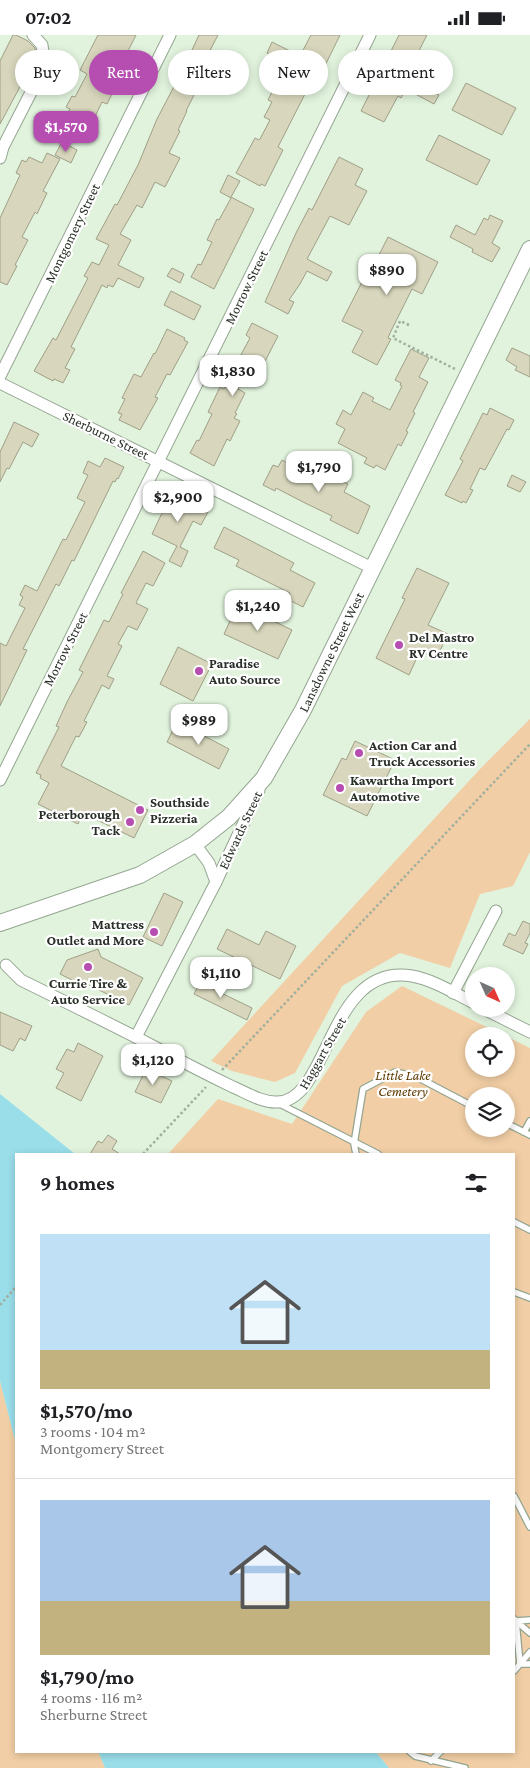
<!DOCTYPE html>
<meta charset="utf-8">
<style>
body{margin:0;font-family:"Crimson Pro",serif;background:#f6f6f6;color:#202124;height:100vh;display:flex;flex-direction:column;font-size:19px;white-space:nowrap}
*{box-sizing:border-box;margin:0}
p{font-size:16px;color:#757577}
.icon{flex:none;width:28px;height:28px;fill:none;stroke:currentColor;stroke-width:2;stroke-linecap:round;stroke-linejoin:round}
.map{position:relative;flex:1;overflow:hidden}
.sheet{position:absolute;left:15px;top:1118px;width:500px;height:600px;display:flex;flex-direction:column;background:#fff;border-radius:0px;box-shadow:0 2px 8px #0003}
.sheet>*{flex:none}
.top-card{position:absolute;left:15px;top:15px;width:500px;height:45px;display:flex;gap:10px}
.needle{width:32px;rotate:135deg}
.tools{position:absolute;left:465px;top:932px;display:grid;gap:10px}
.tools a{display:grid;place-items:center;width:50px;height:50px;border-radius:50%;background:#fff;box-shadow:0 2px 8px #0003;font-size:25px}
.price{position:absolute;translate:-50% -42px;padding:0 11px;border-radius:10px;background:#fff;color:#222;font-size:16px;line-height:32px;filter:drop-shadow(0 1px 2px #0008)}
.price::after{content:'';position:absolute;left:50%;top:30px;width:15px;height:11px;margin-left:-8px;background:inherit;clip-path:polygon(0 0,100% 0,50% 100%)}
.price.on{background:#b64eb2;color:#fff}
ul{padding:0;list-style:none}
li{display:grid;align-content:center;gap:10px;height:265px;padding:0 25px}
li+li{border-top:1px solid #e0e0e0}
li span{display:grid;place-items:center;height:155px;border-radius:0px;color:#555}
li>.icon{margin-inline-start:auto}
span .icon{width:90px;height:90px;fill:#fffc;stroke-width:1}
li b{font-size:21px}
h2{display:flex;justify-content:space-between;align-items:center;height:60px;padding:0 25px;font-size:21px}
.pill{padding:0 18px;border-radius:22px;background:#fff;box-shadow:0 2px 8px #0003;font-size:18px;line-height:45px}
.pill.on{background:#b64eb2;color:#fff}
.status{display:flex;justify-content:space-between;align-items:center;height:35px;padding:0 25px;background:#fff;direction:ltr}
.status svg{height:14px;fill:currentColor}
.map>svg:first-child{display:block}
</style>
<div class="status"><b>07:02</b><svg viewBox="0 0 49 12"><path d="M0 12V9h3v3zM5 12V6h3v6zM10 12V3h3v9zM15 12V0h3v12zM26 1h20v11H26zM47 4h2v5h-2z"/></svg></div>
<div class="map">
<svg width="530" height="1733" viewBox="0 0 530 1733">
<rect width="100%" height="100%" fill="#e1f3dd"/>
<!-- green -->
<g fill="#f1cea5" fill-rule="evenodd">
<polygon points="530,684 530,817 513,851 480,859 450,933 400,918 342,951 295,1038 275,1047 232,1036 211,1026 480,734"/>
<path d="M402,951L530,1013V1733H389L375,1716H514V1119H168L218,1064L292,1089L366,977ZM474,1001H506V1034H474ZM474,1061H506V1094H474Z"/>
<polygon points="0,1346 16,1409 16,1716 98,1716 105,1733 0,1733"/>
</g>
<!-- water -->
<g fill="#9adeea">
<polygon points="0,1059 75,1119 16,1119 16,1409 0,1346"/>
<polygon points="98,1716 375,1716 389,1733 105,1733"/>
</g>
<!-- building -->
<g fill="#d8d7bd" stroke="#9f9f86">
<polygon points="13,0 16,0 28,6 35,13 36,22 0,89 0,26"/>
<polygon points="98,0 136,0 126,20 131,22 126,32 120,29 108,52 114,55 107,69 102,67 93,86 82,80 78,87 66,81 70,74 66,72 72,61 75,62 87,39 80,35"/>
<polygon points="199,0 218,0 203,29 205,30 204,32 213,36 208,47 202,44 186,76 187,76 178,95 180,96 169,118 180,123 165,152 155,147 142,173 137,170 120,199 131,205 118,230 144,243 139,253 118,243 113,252 108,250 107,253 102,250 71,312 75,314 65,333 70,335 63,348 54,344 53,346 34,336 53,303 56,305 88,243 84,241 92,227 99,230 109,210 96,204 115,169 117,170 138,130 157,84 179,42 181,43 195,16 192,15"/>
<polygon points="311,0 340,0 315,51 311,49 307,55 278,112 283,115 265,151 261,149 260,151 236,138 255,103 259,105 260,104 270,85 264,82 272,67 268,65 287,27 267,18 272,7 300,21"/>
<polygon points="399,0 427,0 405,43 439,60 434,69 406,54 401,63 398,61 384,87 361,76"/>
<polygon points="466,48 516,73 502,100 452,75"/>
<polygon points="439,100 490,125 477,150 426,125"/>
<polygon points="62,107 77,115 71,128 55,120"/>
<polygon points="47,118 60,124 43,156 47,158 37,179 35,177 22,202 28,205 15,230 17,231 7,250 0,247 0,183 20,140 16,138 22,125 26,127 29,122 42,128"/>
<polygon points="339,122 363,134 355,150 367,156 349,190 330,181 307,224 332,237 327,246 307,236 300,249 289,265 294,267 288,279 265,267 296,198 309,173 312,175"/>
<polygon points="228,140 240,146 231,162 254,174 214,254 191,242 198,229 201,230 212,207 207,205 217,184 219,185 231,163 220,157"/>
<polygon points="490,180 503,186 492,208 500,213 492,227 472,217 473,214 450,202 456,190 475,200 484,183 488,185"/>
<polygon points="388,202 438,227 422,259 412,254 391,296 388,303 391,304 377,330 352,317 363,296 342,286 362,247 365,248"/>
<polygon points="172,233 184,239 180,248 167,241"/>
<polygon points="171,256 201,271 194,285 164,270"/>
<polygon points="252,288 278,301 259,338 249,333 238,354 245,358 235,378 237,379 234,383 240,386 230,406 227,404 214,431 190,418 197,405 199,406 212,379 208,377 220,352 224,354 227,348 228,349 239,328 237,327 250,303 246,300"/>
<polygon points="167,294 185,303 184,305 188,307 170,340 167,339 155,362 158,363 140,395 119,385 122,379 118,378 125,364 122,363 134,339 141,342 154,318 155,319"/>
<polygon points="512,313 530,321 530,342 515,335 517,332 506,325"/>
<polygon points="411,314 429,323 419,342 428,347 413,377 415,378 406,396 408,397 401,411 398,409 385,435 376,430 374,433 364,428 367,423 338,408 345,394 336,389 343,375 351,380 363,357 374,363 372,366 390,375 402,351 400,350 401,348 395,345"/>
<polygon points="490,373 514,385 509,395 507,394 485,435 480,433 470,454 473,455 466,468 463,466 462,468 445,460 463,426 460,424 483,378 487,380"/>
<polygon points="14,387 39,399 32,412 23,407 9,434 7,433 0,447 0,417"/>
<polygon points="105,423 124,432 118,444 117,443 115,447 113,446 74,526 72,525 59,551 56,549 23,614 27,615 0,671 0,608 6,611 25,573 19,570 23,562 20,560 25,550 37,556 63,504 66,505 85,467 77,463 88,440 83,438 88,426 100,432"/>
<polygon points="282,425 299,434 302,429 316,437 318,434 348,449 344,457 370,471 358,499 330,485 332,481 305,468 276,453 275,456 263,450 273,430 278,432"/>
<polygon points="512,440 526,447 520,457 507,451"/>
<polygon points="173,455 195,465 193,469 208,477 201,490 193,486 180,512 188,516 181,532 169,526 177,511 152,499"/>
<polygon points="224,492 294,528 290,535 315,548 303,572 287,564 290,558 236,531 239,525 214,513"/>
<polygon points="143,516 165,528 153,551 146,548 136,568 148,574 137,595 128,591 118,609 122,611 107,641 114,644 109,654 102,650 84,686 87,687 79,702 76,701 61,731 148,775 134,803 83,778 78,789 38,769 49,748 40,743 41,740 36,738 59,692 56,691 67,667 83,637 79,635 104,585 109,587 123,559 121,558"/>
<polygon points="417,533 449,548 428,590 448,599 436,624 420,616 409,640 376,623 405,564 402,563"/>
<polygon points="238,569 292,595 278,624 224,599"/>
<polygon points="178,612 212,629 193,666 160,649"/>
<polygon points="175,691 187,697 189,693 229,714 219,734 167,707"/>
<polygon points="355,706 395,725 367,781 323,760 342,723 346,725"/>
<polygon points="164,858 183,867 162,911 143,902"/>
<polygon points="523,886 530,889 530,898 525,908 528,909 523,919 503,910 509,898 515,901"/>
<polygon points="227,894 259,910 266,896 296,911 280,944 217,914"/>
<polygon points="98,914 101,922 143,943 129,970 87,949 86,952 60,939 67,925"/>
<polygon points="203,941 214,946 211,953 252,973 247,985 194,959"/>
<polygon points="0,977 32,991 25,1006 20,1003 13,1016 0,1010"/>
<polygon points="78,1008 103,1021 81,1066 56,1053 64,1038 56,1034 67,1014 74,1017"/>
<polygon points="146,1034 172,1046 161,1068 135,1057"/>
<polygon points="108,1100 117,1106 112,1114 120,1119 90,1119 98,1106 102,1108"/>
</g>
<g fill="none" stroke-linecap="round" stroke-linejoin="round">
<defs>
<g id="service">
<polyline points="278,1068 378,1119"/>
<polyline points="506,1088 530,1100"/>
<polyline points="524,1097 530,1086"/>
<polyline points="356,1119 354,1109 363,1054 395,1037 417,1042 474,1072"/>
<polyline points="514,1187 530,1195"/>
<polyline points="514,1257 530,1263"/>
<polyline points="514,1461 530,1492"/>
<polyline points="514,1584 516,1586 520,1629 530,1629"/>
<polyline points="530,1585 516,1586 530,1598"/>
<polyline points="514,1636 530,1617"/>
<polyline points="409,1716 415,1721 465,1733"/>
<polyline points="431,1726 441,1716"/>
</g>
<g id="minor">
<polyline points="0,123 3,112 45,30 42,10 33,0"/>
<polyline points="0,341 170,0"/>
<polyline points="0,348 372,533"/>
<polyline points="0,745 370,0"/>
<polyline points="195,809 209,828 216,847"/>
<path d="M6,930L21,945C65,967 109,988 153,1011C179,1025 206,1039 233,1052C247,1058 261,1067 276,1067C330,1069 327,927 412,941C434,945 454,958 474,968"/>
<polyline points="453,958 496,876"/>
<polyline points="484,974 530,997"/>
<polyline points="136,1002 216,847 259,755"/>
</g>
<polyline id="secondary" points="0,888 140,840 195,809 229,782 264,743 303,675 530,214"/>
</defs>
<!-- service casing -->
<use href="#service" stroke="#94a591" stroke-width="8"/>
<!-- minor casing -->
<use href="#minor" stroke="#94a591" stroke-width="13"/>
<!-- secondary casing -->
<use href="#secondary" stroke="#94a591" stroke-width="18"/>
<!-- path -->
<g stroke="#a1af9e" stroke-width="2.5" stroke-dasharray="2.5 2.5" stroke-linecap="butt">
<polyline points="409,290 400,286 393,303 455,334"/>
<polyline points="222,1035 530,709"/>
<polyline points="143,1119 206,1052"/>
<polyline points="0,1270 16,1252"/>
</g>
<!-- service -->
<use href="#service" stroke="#fff" stroke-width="5.5"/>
<!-- minor -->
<use href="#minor" stroke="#fff" stroke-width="11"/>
<!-- secondary -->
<use href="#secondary" stroke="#fff" stroke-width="16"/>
</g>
<!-- markers -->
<g fill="#b64eb2" stroke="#fff" stroke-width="2">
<circle cx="399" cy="610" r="5"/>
<circle cx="199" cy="636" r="5"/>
<circle cx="359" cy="718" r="5"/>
<circle cx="340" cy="753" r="5"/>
<circle cx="140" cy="775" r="5"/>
<circle cx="130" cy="787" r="5"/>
<circle cx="154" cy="897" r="5"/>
<circle cx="88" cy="932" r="5"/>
</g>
<g text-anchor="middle" stroke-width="4.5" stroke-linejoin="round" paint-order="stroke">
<!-- street labels -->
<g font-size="14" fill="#282f27" stroke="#fff">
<text transform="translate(72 198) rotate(-64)" y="5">Montgomery Street</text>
<text transform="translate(246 252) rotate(-64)" y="5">Morrow Street</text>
<text transform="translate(106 400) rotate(26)" y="5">Sherburne Street</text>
<text transform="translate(65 614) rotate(-63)" y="5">Morrow Street</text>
<text transform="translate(331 617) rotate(-64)" y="5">Lansdowne Street West</text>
<text transform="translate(240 795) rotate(-65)" y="5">Edwards Street</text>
<text transform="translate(322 1018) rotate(-60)" y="5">Haggart Street</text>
</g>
<!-- poi labels -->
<g font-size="14" font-weight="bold" fill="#282f27" stroke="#fff" text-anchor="start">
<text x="409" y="607">Del Mastro<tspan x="409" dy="16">RV Centre</tspan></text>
<text x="209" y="633">Paradise<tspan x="209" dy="16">Auto Source</tspan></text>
<text x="369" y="715">Action Car and<tspan x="369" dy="16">Truck Accessories</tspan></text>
<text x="350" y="750">Kawartha Import<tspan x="350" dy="16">Automotive</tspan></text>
<text x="150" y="772">Southside<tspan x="150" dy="16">Pizzeria</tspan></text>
<text x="120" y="784" text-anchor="end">Peterborough<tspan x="120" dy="16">Tack</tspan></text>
<text x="144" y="894" text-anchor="end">Mattress<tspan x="144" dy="16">Outlet and More</tspan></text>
<text x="88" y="953" text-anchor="middle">Currie Tire &amp;<tspan x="88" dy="16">Auto Service</tspan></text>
</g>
<!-- park labels -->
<g font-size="14" font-style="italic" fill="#5c3a01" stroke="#fff">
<text x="403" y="1045">Little Lake<tspan x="403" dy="16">Cemetery</tspan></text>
</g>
</g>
</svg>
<div class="tools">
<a><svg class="needle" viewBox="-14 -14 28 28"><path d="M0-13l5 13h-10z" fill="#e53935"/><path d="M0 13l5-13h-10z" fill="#757577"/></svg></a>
<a><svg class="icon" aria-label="locate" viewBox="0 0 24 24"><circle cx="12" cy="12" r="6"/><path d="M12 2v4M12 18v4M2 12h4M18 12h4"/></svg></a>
<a><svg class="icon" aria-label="layers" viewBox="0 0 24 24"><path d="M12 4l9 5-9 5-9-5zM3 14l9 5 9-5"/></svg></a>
</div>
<b class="price on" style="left:66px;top:118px">$1,570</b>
<b class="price" style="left:387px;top:261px">$890</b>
<b class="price" style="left:233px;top:362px">$1,830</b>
<b class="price" style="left:319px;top:458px">$1,790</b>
<b class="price" style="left:178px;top:488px">$2,900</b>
<b class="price" style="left:258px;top:597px">$1,240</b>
<b class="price" style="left:199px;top:711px">$989</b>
<b class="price" style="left:221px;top:964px">$1,110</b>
<b class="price" style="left:153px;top:1051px">$1,120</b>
<div class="top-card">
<a class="pill">Buy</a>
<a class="pill on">Rent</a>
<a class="pill">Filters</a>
<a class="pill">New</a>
<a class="pill">Apartment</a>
</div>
<section class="sheet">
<h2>9 homes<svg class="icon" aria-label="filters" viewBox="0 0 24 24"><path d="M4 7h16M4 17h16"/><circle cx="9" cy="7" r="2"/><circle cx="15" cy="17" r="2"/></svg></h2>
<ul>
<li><span style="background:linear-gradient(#bfe0f5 75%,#c2b280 0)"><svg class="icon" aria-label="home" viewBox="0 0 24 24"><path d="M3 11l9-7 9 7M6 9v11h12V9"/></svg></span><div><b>$1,570/mo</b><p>3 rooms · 104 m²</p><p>Montgomery Street</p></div></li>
<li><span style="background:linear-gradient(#a9c7e8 65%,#c2b280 0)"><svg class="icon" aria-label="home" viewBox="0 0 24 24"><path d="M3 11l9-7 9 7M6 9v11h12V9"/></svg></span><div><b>$1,790/mo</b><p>4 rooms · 116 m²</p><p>Sherburne Street</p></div></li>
</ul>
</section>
</div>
